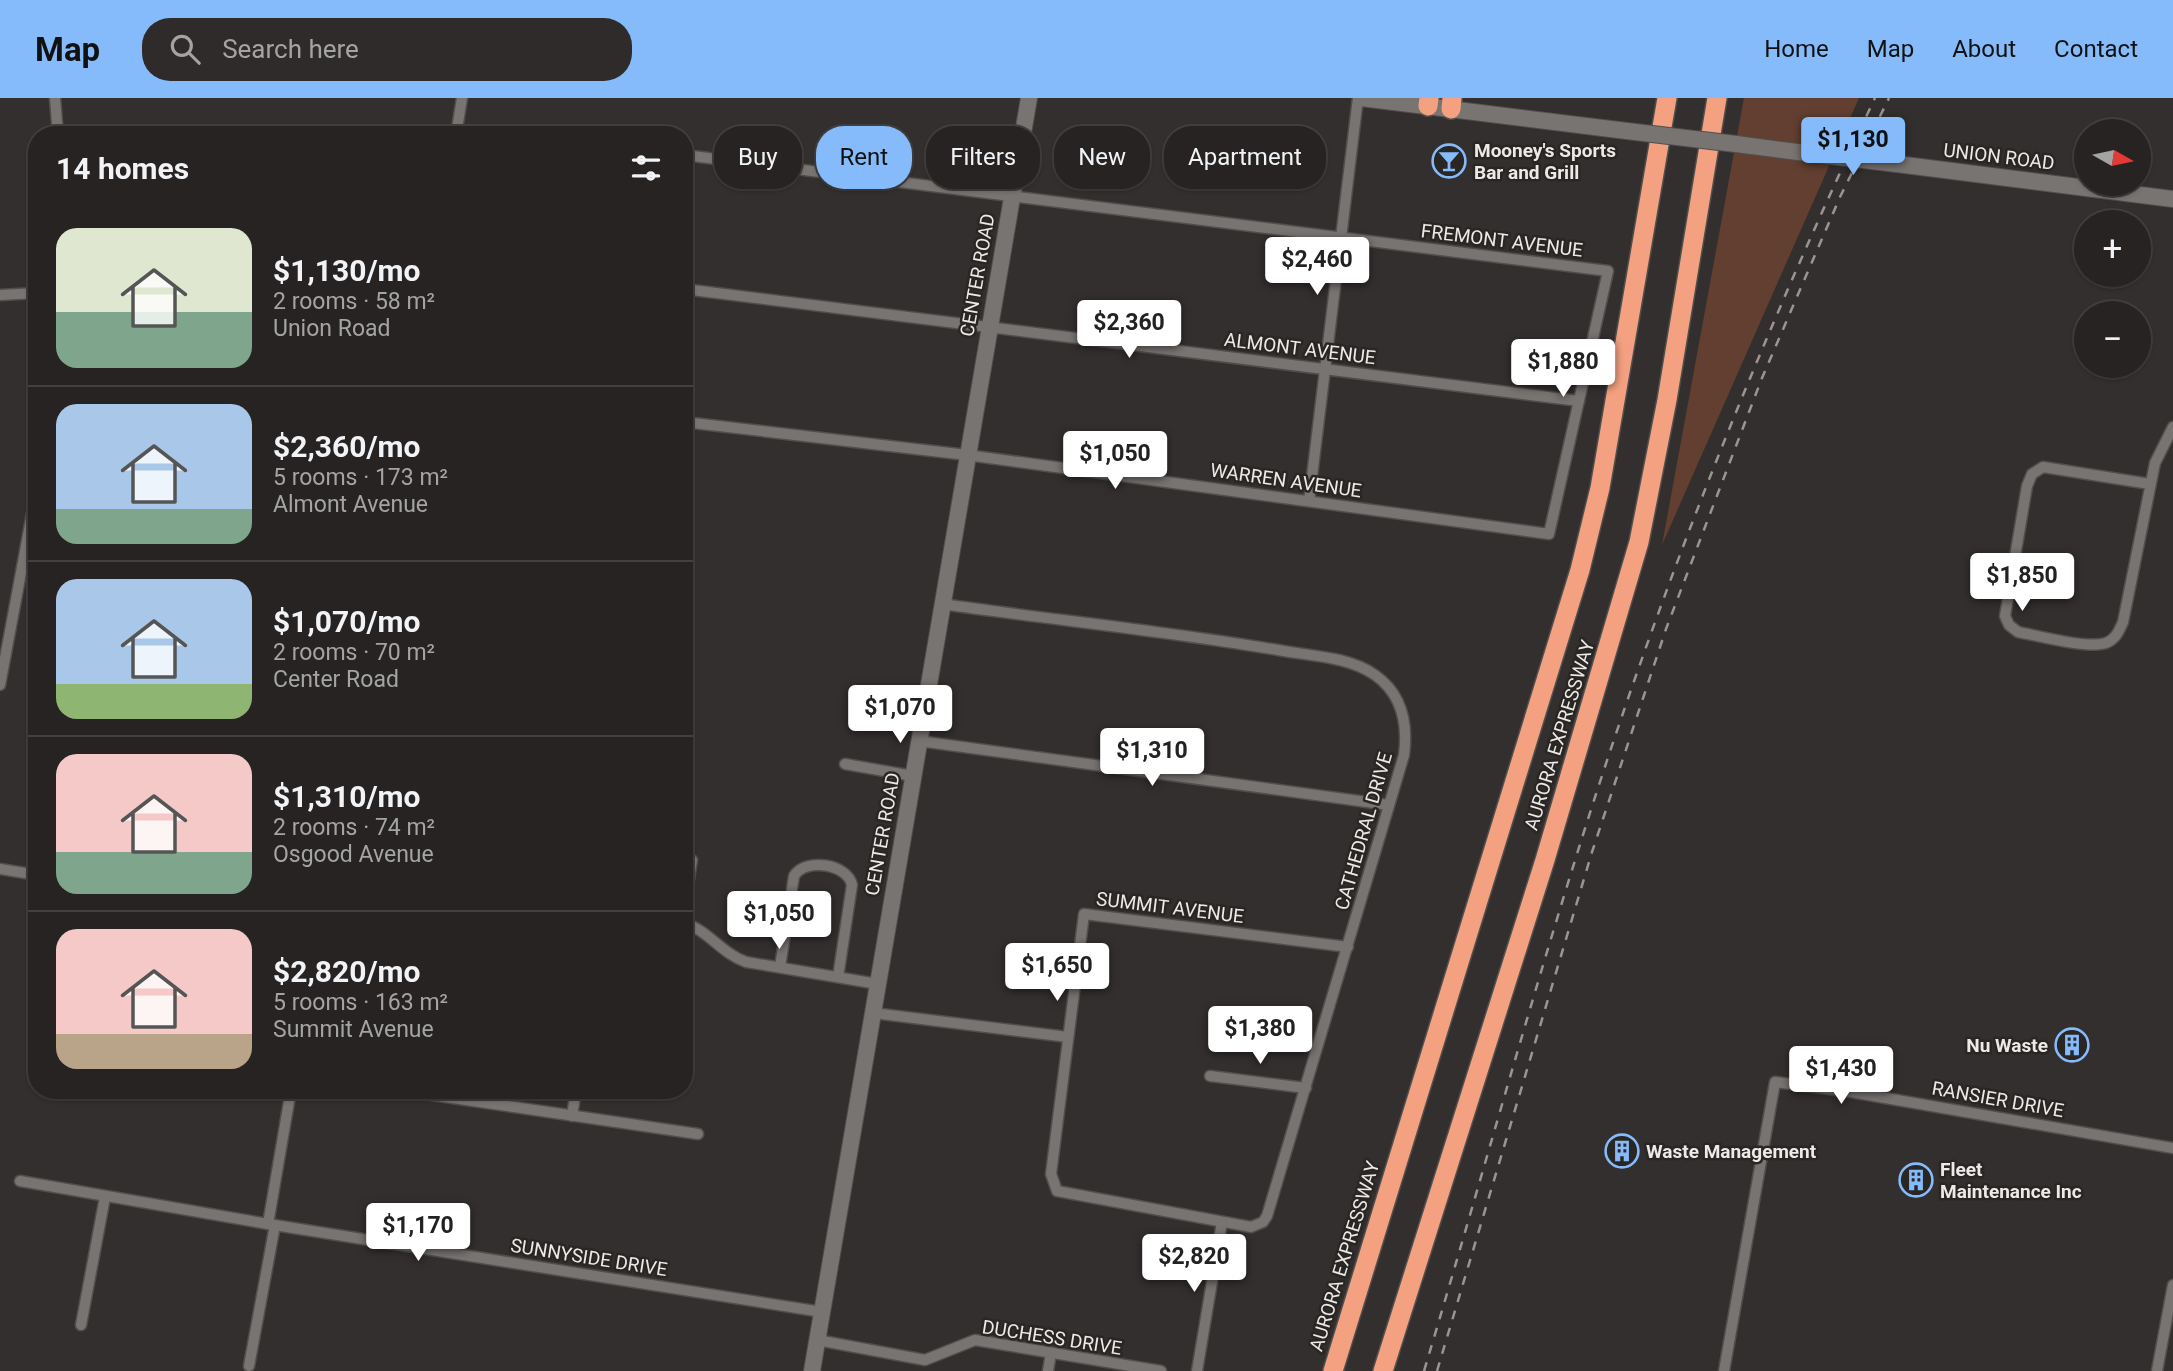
<!DOCTYPE html>
<meta charset="utf-8">
<style>
body{margin:0;font-family:Roboto,sans-serif;background:#2e2b2a;color:#f1f3f6;height:100vh;display:flex;flex-direction:column;font-size:26px;white-space:nowrap}
*{box-sizing:border-box;margin:0}
p{font-size:23px;color:#a4a4a5}
.icon{flex:none;width:38px;height:38px;fill:none;stroke:currentColor;stroke-width:2;stroke-linecap:round;stroke-linejoin:round}
.map{position:relative;flex:1;overflow:hidden}
.side{position:absolute;left:28px;top:28px;width:665px;height:973px;display:flex;flex-direction:column;background:#262322;border-radius:28px;box-shadow:0 2px 5px #0004,0 0 0 2px #424040}
.side>*{flex:none}
.banner{position:absolute;left:714px;top:28px;width:665px;height:63px;display:flex;gap:14px}
.needle{width:46px;rotate:99deg}
.tools{position:absolute;left:2074px;top:21px;display:grid;gap:14px}
.tools a{display:grid;place-items:center;width:77px;height:77px;border-radius:50%;background:#262322;box-shadow:0 2px 5px #0004,0 0 0 2px #424040;font-size:35px}
.price{position:absolute;translate:-50% -60px;padding:0 16px;border-radius:7px;background:#fff;color:#222;font-size:23px;line-height:46px;filter:drop-shadow(0 2px 4px #0008)}
.price::after{content:'';position:absolute;left:50%;top:42px;width:21px;height:16px;margin-left:-10px;background:inherit;clip-path:polygon(0 0,100% 0,50% 100%)}
.price.active{background:#85bbfb;color:#111}
ul{padding:0;list-style:none}
li{display:flex;align-items:center;gap:21px;height:175px;padding:0 28px}
li+li{border-top:2px solid #424040}
li span{display:grid;place-items:center;flex:none;width:196px;height:140px;border-radius:21px;color:#555}
li>.icon{margin-inline-start:auto}
span .icon{width:84px;height:84px;fill:#fffc;stroke-width:1}
li b{font-size:30px}
h2{display:flex;justify-content:space-between;align-items:center;height:84px;padding:0 28px;font-size:30px}
.tag{padding:0 24px;border-radius:28px;background:#262322;box-shadow:0 2px 5px #0004,0 0 0 2px #424040;font-size:24px;line-height:63px}
.tag.active{background:#85bbfb;color:#111}
header{display:flex;align-items:center;gap:42px;box-sizing:border-box;height:98px;padding:0 35px;background:#85bbfb;color:#111}
header strong{font-size:33px}
nav{display:flex;gap:38px;margin-inline-start:auto;font-size:24px}
.search{width:490px;height:63px;background:#2e2b2a;display:flex;align-items:center;gap:18px;box-sizing:border-box;padding:0 24px;border-radius:28px;color:#a4a4a5;font-size:26px}
.map>svg:first-child{display:block}
</style>
<header>
<strong>Map</strong>
<div class="search"><svg class="icon" aria-label="search" viewBox="0 0 24 24"><circle cx="10" cy="10" r="6"/><path d="M15 15l6 6"/></svg>Search here</div>
<nav><a>Home</a><a>Map</a><a>About</a><a>Contact</a></nav>
</header>
<div class="map">
<svg width="2173" height="1273" viewBox="0 0 2173 1273">
<rect width="100%" height="100%" fill="#332f2e"/>
<!-- green -->
<polygon fill="#623f30" points="1744,0 1859,0 1662,447"/>
<g fill="none" stroke-linecap="round" stroke-linejoin="round">
<defs>
<g id="street">
<polyline points="55,0 58,37"/>
<polyline points="456,37 462,0"/>
<polyline points="684,57 1608,173 1549,436 967,357 684,324"/>
<polyline points="684,191 1579,303"/>
<polyline points="0,197 37,195"/>
<path d="M2150,386L2043,369L2032,376L2027,388L2005,518L2009,527L2018,534C2039,538 2087,551 2106,545C2116,541 2119,533 2123,524L2155,365L2173,329"/>
<polyline points="1309,403 1358,0"/>
<path d="M942,506C1054,522 1166,533 1278,552C1309,558 1348,558 1375,577C1402,596 1408,626 1404,657L1267,1118L1263,1124L1251,1129L1057,1093L1051,1076L1084,816L1348,849"/>
<polyline points="0,587 37,389"/>
<polyline points="919,643 1389,707"/>
<polyline points="845,666 913,678"/>
<polyline points="0,771 37,777"/>
<polyline points="684,812 692,762"/>
<path d="M684,825C708,832 722,856 746,864L878,886"/>
<path d="M780,869L794,778C805,759 848,766 852,787L838,879"/>
<polyline points="873,915 1068,939"/>
<polyline points="1210,978 1306,990"/>
<polyline points="398,992 698,1036"/>
<polyline points="572,1018 576,992"/>
<polyline points="20,1083 268,1126 822,1214"/>
<polyline points="268,1126 291,992"/>
<polyline points="81,1227 105,1099"/>
<polyline points="817,1242 925,1262 975,1242 1161,1273"/>
<polyline points="249,1268 275,1127"/>
<polyline points="1048,1273 1051,1255"/>
<polyline points="1197,1273 1222,1124"/>
<polyline points="1724,1273 1775,984 1851,994 2173,1050"/>
<polyline points="2157,1273 2173,1187"/>
</g>
<g id="secondary">
<polyline points="1361,0 1627,33"/>
<polyline points="1736,46 1813,56"/>
<polyline points="1897,66 2173,101"/>
<polyline points="812,1273 1029,0"/>
</g>
<g id="highway">
<polyline points="1428,8 1429,0"/>
<polyline points="1451,11 1452,0"/>
<polyline points="1333,1273 1580,472 1600,390 1667,0"/>
<polyline points="1383,1273 1545,762 1639,444 1667,302 1717,0"/>
</g>
</defs>
<!-- street casing -->
<use href="#street" stroke="#514f4d" stroke-width="13"/>
<!-- secondary casing -->
<use href="#secondary" stroke="#514f4d" stroke-width="18"/>
<!-- highway casing -->
<use href="#highway" stroke="#514f4d" stroke-width="22"/>
<!-- street -->
<use href="#street" stroke="#787472" stroke-width="10"/>
<!-- secondary -->
<use href="#secondary" stroke="#787472" stroke-width="16"/>
<!-- highway -->
<use href="#highway" stroke="#f3a180" stroke-width="19"/>
<!-- rail -->
<g stroke="#989594" stroke-width="2.5" stroke-dasharray="9 9" stroke-linecap="butt">
<path d="M1424,1273C1482,1080 1535,885 1597,693C1674,456 1768,225 1875,0"/>
<polyline points="1437,1273 1592,754 1666,531 1762,280 1840,99 1889,0"/>
</g>
<defs>
<g id="secondary-bridge">
<polyline points="1627,33 1736,46"/>
<polyline points="1813,56 1897,66"/>
</g>
</defs>
<!-- secondary-bridge casing -->
<use href="#secondary-bridge" stroke="#514f4d" stroke-width="18" stroke-linecap="butt"/>
<!-- secondary-bridge -->
<use href="#secondary-bridge" stroke="#787472" stroke-width="16"/>
</g>
<!-- icons -->
<defs>
<symbol id="bar-ring" viewBox="-11 -11 22 22"><circle r="9.5" fill="#292624" stroke="#85bbfb" stroke-width="1.5"/><path d="M-6-5H6L.8 .8V4.5H3.5V6h-7V4.5H-.8V.8Z" fill="#85bbfb"/></symbol>
<symbol id="building-ring" viewBox="-11 -11 22 22"><circle r="9.5" fill="#292624" stroke="#85bbfb" stroke-width="1.5"/><path d="M-4-6H4V6H1V3H-1V6H-4ZM-2.5-4.3h1.7v1.8h-1.7ZM.8-4.3h1.7v1.8H.8ZM-2.5-1h1.7V.8h-1.7ZM.8-1h1.7V.8H.8Z" fill="#85bbfb"/></symbol>
</defs>
<g fill-rule="evenodd">
<use href="#bar-ring" x="1430" y="44" width="38" height="38"/>
<use href="#building-ring" x="2053" y="928" width="38" height="38"/>
<use href="#building-ring" x="1603" y="1034" width="38" height="38"/>
<use href="#building-ring" x="1897" y="1063" width="38" height="38"/>
</g>
<g text-anchor="middle" stroke-width="5" stroke-linejoin="round" paint-order="stroke">
<!-- poi labels -->
<g font-size="19" font-weight="bold" fill="#eceae9" stroke="#292624" text-anchor="start">
<text x="1474" y="59">Mooney's Sports<tspan x="1474" dy="22">Bar and Grill</tspan></text>
<text x="2048" y="954" text-anchor="end">Nu Waste</text>
<text x="1646" y="1060">Waste Management</text>
<text x="1940" y="1078">Fleet<tspan x="1940" dy="22">Maintenance Inc</tspan></text>
</g>
<!-- street labels -->
<g font-size="19" fill="#eceae9" stroke="#292624">
<text transform="translate(1999 58) rotate(7)" y="7">UNION ROAD</text>
<text transform="translate(1502 142) rotate(7)" y="7">FREMONT AVENUE</text>
<text transform="translate(977 177) rotate(-80)" y="7">CENTER ROAD</text>
<text transform="translate(1300 250) rotate(7)" y="7">ALMONT AVENUE</text>
<text transform="translate(1286 382) rotate(8)" y="7">WARREN AVENUE</text>
<text transform="translate(1559 637) rotate(-73)" y="7">AURORA EXPRESSWAY</text>
<text transform="translate(1363 733) rotate(-74)" y="7">CATHEDRAL DRIVE</text>
<text transform="translate(882 736) rotate(-80)" y="7">CENTER ROAD</text>
<text transform="translate(1170 809) rotate(7)" y="7">SUMMIT AVENUE</text>
<text transform="translate(1998 1001) rotate(10)" y="7">RANSIER DRIVE</text>
<text transform="translate(1344 1158) rotate(-73)" y="7">AURORA EXPRESSWAY</text>
<text transform="translate(589 1159) rotate(9)" y="7">SUNNYSIDE DRIVE</text>
<text transform="translate(1052 1239) rotate(9)" y="7">DUCHESS DRIVE</text>
</g>
</g>
</svg>
<div class="tools">
<a><svg class="needle" viewBox="-14 -14 28 28"><path d="M0-13l5 13h-10z" fill="#e53935"/><path d="M0 13l5-13h-10z" fill="#a4a4a5"/></svg></a>
<a>+</a>
<a>−</a>
</div>
<b class="price active" style="left:1853px;top:79px">$1,130</b>
<b class="price" style="left:1317px;top:199px">$2,460</b>
<b class="price" style="left:1129px;top:262px">$2,360</b>
<b class="price" style="left:1563px;top:301px">$1,880</b>
<b class="price" style="left:1115px;top:393px">$1,050</b>
<b class="price" style="left:2022px;top:515px">$1,850</b>
<b class="price" style="left:900px;top:647px">$1,070</b>
<b class="price" style="left:1152px;top:690px">$1,310</b>
<b class="price" style="left:779px;top:853px">$1,050</b>
<b class="price" style="left:1057px;top:905px">$1,650</b>
<b class="price" style="left:1260px;top:968px">$1,380</b>
<b class="price" style="left:1841px;top:1008px">$1,430</b>
<b class="price" style="left:418px;top:1165px">$1,170</b>
<b class="price" style="left:1194px;top:1196px">$2,820</b>
<div class="banner">
<a class="tag">Buy</a>
<a class="tag active">Rent</a>
<a class="tag">Filters</a>
<a class="tag">New</a>
<a class="tag">Apartment</a>
</div>
<section class="side">
<h2>14 homes<svg class="icon" aria-label="filters" viewBox="0 0 24 24"><path d="M4 7h16M4 17h16"/><circle cx="9" cy="7" r="2"/><circle cx="15" cy="17" r="2"/></svg></h2>
<ul>
<li><span style="background:linear-gradient(#dfe7d0 60%,#7fa58c 0)"><svg class="icon" aria-label="home" viewBox="0 0 24 24"><path d="M3 11l9-7 9 7M6 9v11h12V9"/></svg></span><div><b>$1,130/mo</b><p>2 rooms · 58 m²</p><p>Union Road</p></div></li>
<li><span style="background:linear-gradient(#a9c7e8 75%,#7fa58c 0)"><svg class="icon" aria-label="home" viewBox="0 0 24 24"><path d="M3 11l9-7 9 7M6 9v11h12V9"/></svg></span><div><b>$2,360/mo</b><p>5 rooms · 173 m²</p><p>Almont Avenue</p></div></li>
<li><span style="background:linear-gradient(#a9c7e8 75%,#8fb573 0)"><svg class="icon" aria-label="home" viewBox="0 0 24 24"><path d="M3 11l9-7 9 7M6 9v11h12V9"/></svg></span><div><b>$1,070/mo</b><p>2 rooms · 70 m²</p><p>Center Road</p></div></li>
<li><span style="background:linear-gradient(#f6c9c9 70%,#7fa58c 0)"><svg class="icon" aria-label="home" viewBox="0 0 24 24"><path d="M3 11l9-7 9 7M6 9v11h12V9"/></svg></span><div><b>$1,310/mo</b><p>2 rooms · 74 m²</p><p>Osgood Avenue</p></div></li>
<li><span style="background:linear-gradient(#f6c9c9 75%,#b9a48a 0)"><svg class="icon" aria-label="home" viewBox="0 0 24 24"><path d="M3 11l9-7 9 7M6 9v11h12V9"/></svg></span><div><b>$2,820/mo</b><p>5 rooms · 163 m²</p><p>Summit Avenue</p></div></li>
</ul>
</section>
</div>
